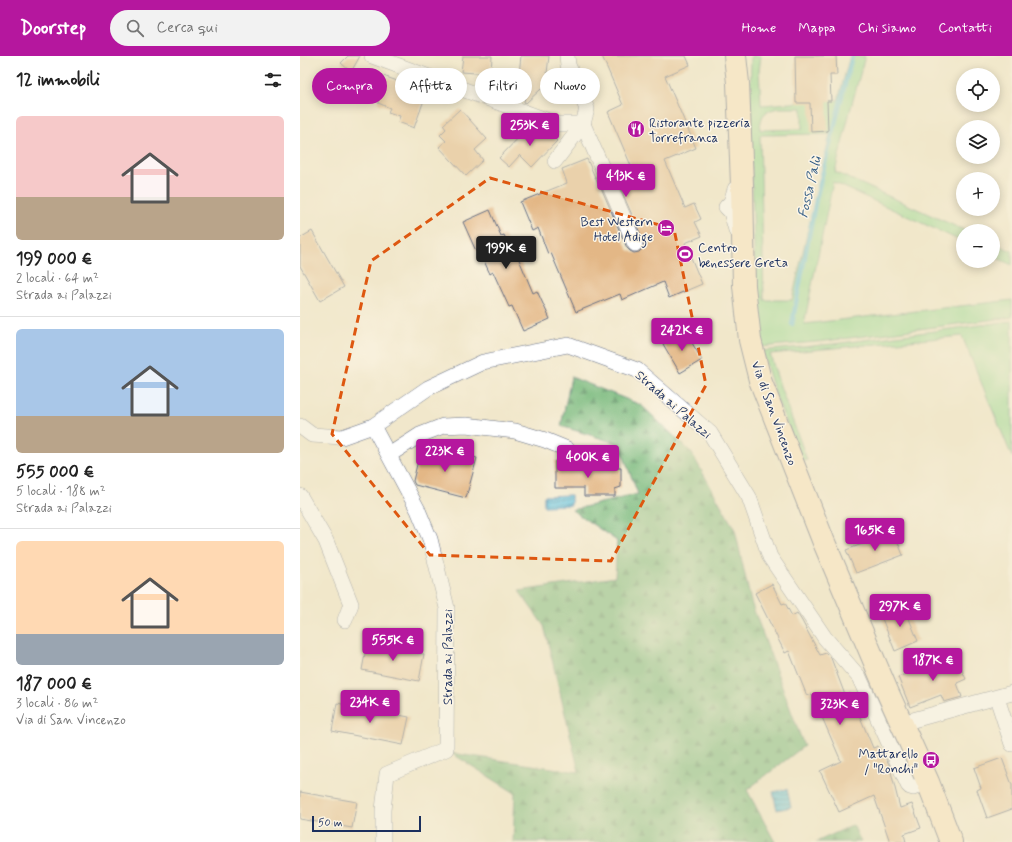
<!DOCTYPE html>
<html lang="it">
<meta charset="utf-8">
<style>
body{margin:0;font-family:Mynerve,sans-serif;background:#f2f2f2;color:#222;height:100vh;display:flex;flex-direction:column;font-size:15px;white-space:nowrap}
*{box-sizing:border-box;margin:0}
p{font-size:13px;color:#767676}
.icon{flex:none;width:22px;height:22px;fill:none;stroke:currentColor;stroke-width:2;stroke-linecap:round;stroke-linejoin:round}
.map{position:relative;flex:1;overflow:hidden}
.panel{display:flex;flex-direction:column;background:#fff;width:300px}
.panel>*{flex:none}
.hud{position:absolute;left:12px;top:12px;width:380px;height:36px;display:flex;gap:8px}
.tools{position:absolute;left:656px;top:12px;display:grid;gap:8px}
.tools a{display:grid;place-items:center;width:44px;height:44px;border-radius:50%;background:#fff;box-shadow:0 2px 10px #0003;font-size:20px}
.scale{position:absolute;left:12px;bottom:10px;width:109px;box-sizing:border-box;padding-left:4px;border:2px solid #1b2f5e;border-top:0;font-size:11px;line-height:14px;white-space:nowrap;color:#1b2f5e;-webkit-text-stroke:3px #fcf5e5;paint-order:stroke}
.price{position:absolute;translate:-50% -34px;padding:0 9px;border-radius:4px;background:#b5179e;color:#fff;font-size:13px;line-height:26px;filter:drop-shadow(0 1px 2px #0008)}
.price::after{content:'';position:absolute;left:50%;top:24px;width:12px;height:9px;margin-left:-6px;background:inherit;clip-path:polygon(0 0,100% 0,50% 100%)}
.price.active{background:#222;color:#fff}
ul{padding:0;list-style:none}
li{display:grid;align-content:center;gap:8px;height:212px;padding:0 16px}
li+li{border-top:1px solid #e0e0e0}
li span{display:grid;place-items:center;height:124px;border-radius:6px;color:#555}
li>.icon{margin-inline-start:auto}
span .icon{width:72px;height:72px;fill:#fffc;stroke-width:1}
li b{font-size:17px}
h2{display:flex;justify-content:space-between;align-items:center;height:48px;padding:0 16px;font-size:17px}
.chip{padding:0 14px;border-radius:18px;background:#fff;box-shadow:0 2px 10px #0003;font-size:14px;line-height:36px}
.chip.active{background:#b5179e;color:#fff}
header{display:flex;align-items:center;gap:24px;box-sizing:border-box;height:56px;padding:0 20px;background:#b5179e;color:#fff}
header strong{font-size:19px}
nav{display:flex;gap:22px;margin-inline-start:auto;font-size:14px}
.search{width:280px;height:36px;background:#f2f2f2;display:flex;align-items:center;gap:10px;box-sizing:border-box;padding:0 14px;border-radius:22px;color:#767676;font-size:15px}
main{display:flex;flex:1;min-height:0}
.map>svg:first-child{display:block}
</style>
<header>
<strong>Doorstep</strong>
<div class="search"><svg class="icon" aria-label="search" viewBox="0 0 24 24"><circle cx="10" cy="10" r="6"/><path d="M15 15l6 6"/></svg>Cerca qui</div>
<nav><a>Home</a><a>Mappa</a><a>Chi siamo</a><a>Contatti</a></nav>
</header>
<main>
<section class="panel">
<h2>12 immobili<svg class="icon" aria-label="filters" viewBox="0 0 24 24"><path d="M4 7h16M4 17h16"/><circle cx="9" cy="7" r="2"/><circle cx="15" cy="17" r="2"/></svg></h2>
<ul>
<li><span style="background:linear-gradient(#f6c9c9 65%,#b9a48a 0)"><svg class="icon" aria-label="home" viewBox="0 0 24 24"><path d="M3 11l9-7 9 7M6 9v11h12V9"/></svg></span><div><b>199 000 €</b><p>2 locali · 64 m²</p><p>Strada ai Palazzi</p></div></li>
<li><span style="background:linear-gradient(#a9c7e8 70%,#b9a48a 0)"><svg class="icon" aria-label="home" viewBox="0 0 24 24"><path d="M3 11l9-7 9 7M6 9v11h12V9"/></svg></span><div><b>555 000 €</b><p>5 locali · 188 m²</p><p>Strada ai Palazzi</p></div></li>
<li><span style="background:linear-gradient(#ffd9b3 75%,#9aa5b1 0)"><svg class="icon" aria-label="home" viewBox="0 0 24 24"><path d="M3 11l9-7 9 7M6 9v11h12V9"/></svg></span><div><b>187 000 €</b><p>3 locali · 86 m²</p><p>Via di San Vincenzo</p></div></li>
</ul>
</section>
<div class="map">
<svg width="712" height="786" viewBox="0 0 712 786">
<defs>
<pattern id="forest-firs" width="22" height="20" patternUnits="userSpaceOnUse"><rect width="22" height="20" fill="#78ba7e"/><path d="M5 1l3.5 6h-7zM16 11l3.5 6h-7z" fill="#62986a"/></pattern>
<pattern id="water-rules" width="6" height="5" patternUnits="userSpaceOnUse"><rect width="6" height="5" fill="#5fc0dd"/><path d="M0 2.5h6" fill="none" stroke="#4e9cb6"/></pattern>
</defs>
<rect width="100%" height="100%" fill="#fcf5e5"/>
<filter id="ink" filterUnits="userSpaceOnUse"><feTurbulence type="fractalNoise" baseFrequency=".025" numOctaves="2"/><feDisplacementMap in="SourceGraphic" scale="8" xChannelSelector="R" yChannelSelector="G"/><feConvolveMatrix kernelMatrix="1 2 1 2 8 2 1 2 1" color-interpolation-filters="sRGB"/></filter>
<filter id="wash" filterUnits="userSpaceOnUse"><feTurbulence type="fractalNoise" baseFrequency=".012" numOctaves="4" result="noise"/><feDisplacementMap in="SourceGraphic" scale="16" xChannelSelector="R" yChannelSelector="G"/><feGaussianBlur stdDeviation="0.9" result="paint"/><feColorMatrix in="noise" values="0 0 0 0 0 0 0 0 0 0 0 0 0 0 0 0 0 1.4 0 .05"/><feComposite in="paint" operator="in"/></filter>
<g filter="url(#wash)">
<rect width="100%" height="100%" fill="#f1e7cb"/>
<!-- grass -->
<g fill="#95da94" stroke="#588479" fill-rule="evenodd">
<path d="M451,0H461L459,15L461,49L538,44L550,0H565L550,55L535,116L666,175H663V186L533,126L504,268L712,244V261L526,285L461,291L456,256L450,55ZM479,52H502V73L460,74C461,58 464,55 479,52ZM530,78L492,244H464L460,79Z"/>
<polygon points="693,187 712,195 712,209 693,200"/>
<polygon points="712,265 712,401 662,280 470,298 480,330 507,404 502,405 476,341 462,295 533,288"/>
</g>
<!-- forest -->
<g fill="url(#forest-firs)" stroke="#4a746e">
<polygon points="271,321 341,349 391,396 435,474 451,546 504,690 447,734 475,786 213,786 215,737 151,697 279,716 244,570 219,535 315,521 317,485 272,454 338,438 319,388 261,370"/>
<polygon points="553,769 561,786 516,786"/>
</g>
<!-- water -->
<g fill="url(#water-rules)" stroke="#3d789e">
<polygon points="271,439 271,449 244,450 244,440"/>
<polygon points="487,733 491,751 477,754 473,736"/>
</g>
<g fill="none" stroke-linecap="round" stroke-linejoin="round">
<!-- stream -->
<polyline stroke="#5fc0dd" stroke-width="4.5" points="492,268 516,143 552,0"/>
</g>
<g id="blocks">
<!-- building -->
<g fill="#e3b786">
<polygon points="48,0 60,0 51,16 41,7"/>
<polygon points="163,0 192,0 191,18 161,16"/>
<polygon points="221,0 249,0 247,17 260,19 255,47 241,33 226,47 224,46 229,19 219,18"/>
<polygon points="302,0 386,0 390,9 365,20 396,92 365,105 385,152 394,148 401,163 395,166 402,180 385,187 402,228 369,242 363,226 322,244 320,238 276,256 251,197 248,198 238,172 232,175 220,146 267,127 262,113 287,103 298,128 299,127 327,192 330,195 334,197 339,196 342,193 344,189 343,184 315,120 332,112 308,56 323,49"/>
<polygon points="495,0 536,0 537,19 530,19 531,45 527,45 528,75 511,76 510,47 496,47"/>
<polygon points="75,17 114,31 111,39 124,44 114,72 98,66 100,60 88,56 90,52 78,47 79,42 67,38"/>
<polygon points="160,53 187,83 175,94 183,104 166,120 139,91 146,85 140,79 146,73 143,69"/>
<polygon points="234,69 245,73 257,85 232,111 220,99 209,111 199,102 224,76 225,77"/>
<polygon points="190,154 201,180 204,179 215,202 218,201 233,237 237,235 250,263 223,275 212,250 209,251 193,216 190,218 179,194 176,195 163,166"/>
<polygon points="12,175 44,231 20,245 0,210 0,182"/>
<polygon points="385,275 402,304 380,317 363,288"/>
<polygon points="148,395 177,402 166,442 115,429 113,425 120,396 146,403"/>
<polygon points="255,405 278,405 278,412 321,412 321,431 315,433 315,440 284,440 284,432 255,432"/>
<polygon points="593,474 603,499 556,517 546,494 576,483 575,481"/>
<polygon points="472,528 482,548 485,547 492,560 497,557 502,565 520,599 526,597 531,602 545,639 550,637 573,692 578,690 589,708 600,752 612,748 621,772 604,778 606,786 590,786 574,740 539,756 520,715 541,705 512,638 507,640 489,595 485,597 455,537"/>
<polygon points="604,550 618,585 595,595 581,560"/>
<polygon points="67,587 124,598 119,625 62,614"/>
<polygon points="655,599 666,623 657,627 662,641 644,646 641,639 610,651 598,621 623,611 624,613"/>
<polygon points="37,647 109,661 103,689 32,675"/>
<polygon points="702,702 712,729 712,753 687,762 677,734 681,732 674,712"/>
<polygon points="0,736 57,746 52,772 0,763"/>
</g>
</g>
</g>
<g filter="url(#ink)">
<use href="#blocks" fill-opacity="0" stroke="#666f84" stroke-width="1"/>
<g fill="none" stroke-linecap="round" stroke-linejoin="round">
<defs>
<g id="minor">
<polyline points="72,0 257,68 283,68 287,53 268,9 267,0"/>
<polyline points="255,105 283,68 335,188"/>
<polyline points="438,175 436,174 431,156 426,151 431,146 435,133 441,129"/>
<polyline points="0,370 12,379 42,381 73,370 128,332 183,306 268,289 337,314 410,377 449,441 470,501 525,582 559,621 608,729 610,731 613,732 628,726"/>
<polyline points="73,370 118,454 130,483 147,552 146,693 87,718 83,754 83,786"/>
<polyline points="89,399 120,379 143,370 166,369 215,375 245,384 267,393"/>
<polyline points="0,440 26,485 51,548 45,564"/>
<polyline points="697,642 712,688"/>
<polyline points="602,667 712,637"/>
</g>
<polyline id="secondary" points="435,0 438,27 442,129 444,230 450,284 460,324 523,484 587,635 628,726 651,786"/>
</defs>
<!-- minor casing -->
<use href="#minor" stroke="#666f84" stroke-width="16"/>
<!-- secondary casing -->
<use href="#secondary" stroke="#666f84" stroke-width="24"/>
<!-- minor -->
<use href="#minor" stroke="#fff" stroke-width="15"/>
<!-- secondary -->
<use href="#secondary" stroke="#fce6c4" stroke-width="22"/>
</g>
</g>
<!-- marked area -->
<path d="M0 0H712V786H0ZM190,122L374,173L406,329L311,505L130,499L32,378L71,205Z" fill="#f1e7cb" fill-opacity=".55" fill-rule="evenodd"/>
<path fill="none" stroke="#de5710" stroke-width="3" stroke-dasharray="8 5" stroke-linejoin="round" d="M190,122L374,173L406,329L311,505L130,499L32,378L71,205Z"/>
<!-- icons -->
<defs>
<symbol id="restaurant-disc" viewBox="-11 -11 22 22"><circle r="9.5" fill="#b5179e" stroke="#fcf5e5"/><path d="M-5-6h1v4h1v-4h1v4h1v-4h1v5L-1.5 .5V6h-2V.5L-5-1ZM5-6V6H3V1.5H1.5Q1.5-4 5-6Z" fill="#fff"/></symbol>
<symbol id="hotel-disc" viewBox="-11 -11 22 22"><circle r="9.5" fill="#b5179e" stroke="#fcf5e5"/><path d="M-6-4.5h1.5V1H6V5H4.5V3h-9V5H-6ZM-4 0a1.8 1.8 0 1 1 3.6 0ZM.5 0V-2.5h3Q6-2.5 6 0Z" fill="#fff"/></symbol>
<symbol id="stadium-disc" viewBox="-11 -11 22 22"><circle r="9.5" fill="#b5179e" stroke="#fcf5e5"/><path d="M0-5a6.5 5 0 1 0 0 10a6.5 5 0 1 0 0-10ZM-3.5-1.8h7v3.6h-7Z" fill="#fff"/></symbol>
<symbol id="bus-disc" viewBox="-11 -11 22 22"><circle r="9.5" fill="#b5179e" stroke="#fcf5e5"/><path d="M-5-6H5V4H4V6H2V4H-2V6H-4V4H-5ZM-3.5-4V0h7V-4ZM-3.5 1.2v1.5H-2V1.2ZM2 1.2v1.5H3.5V1.2Z" fill="#fff"/></symbol>
</defs>
<g fill-rule="evenodd">
<use href="#restaurant-disc" x="326" y="63" width="20" height="20"/>
<use href="#hotel-disc" x="356" y="162" width="20" height="20"/>
<use href="#stadium-disc" x="375" y="188" width="20" height="20"/>
<use href="#bus-disc" x="621" y="694" width="20" height="20"/>
</g>
<g text-anchor="middle" stroke-width="3" stroke-linejoin="round" paint-order="stroke">
<!-- poi labels -->
<g font-size="13" fill="#1b2f5e" stroke="#fcf5e5" text-anchor="start">
<text x="349" y="71">Ristorante pizzeria<tspan x="349" dy="15">Torrefranca</tspan></text>
<text x="353" y="170" text-anchor="end">Best Western<tspan x="353" dy="15">Hotel Adige</tspan></text>
<text x="398" y="196">Centro<tspan x="398" dy="15">benessere Greta</tspan></text>
<text x="618" y="702" text-anchor="end">Mattarello<tspan x="618" dy="15">/ "Ronchi"</tspan></text>
</g>
<!-- street labels -->
<g font-size="13" fill="#1b2f5e" stroke="#fcf5e5">
<text transform="translate(374 348) rotate(41)" y="5">Strada ai Palazzi</text>
<text transform="translate(475 357) rotate(70)" y="5">Via di San Vincenzo</text>
<text transform="translate(147 601) rotate(-90)" y="5">Strada ai Palazzi</text>
</g>
<!-- water labels -->
<g font-size="14" font-style="italic" fill="#2f5a84" stroke="#fcf5e5">
<text transform="translate(509 131) rotate(-77)" y="5">Fossa Palù</text>
</g>
</g>
</svg>
<div class="tools">
<a><svg class="icon" aria-label="locate" viewBox="0 0 24 24"><circle cx="12" cy="12" r="6"/><path d="M12 2v4M12 18v4M2 12h4M18 12h4"/></svg></a>
<a><svg class="icon" aria-label="layers" viewBox="0 0 24 24"><path d="M12 4l9 5-9 5-9-5zM3 14l9 5 9-5"/></svg></a>
<a>+</a>
<a>−</a>
</div>
<div class="scale">50 m</div>
<b class="price" style="left:230px;top:91px">253K €</b>
<b class="price" style="left:326px;top:142px">413K €</b>
<b class="price active" style="left:206px;top:214px">199K €</b>
<b class="price" style="left:382px;top:296px">242K €</b>
<b class="price" style="left:145px;top:417px">223K €</b>
<b class="price" style="left:288px;top:423px">400K €</b>
<b class="price" style="left:575px;top:496px">165K €</b>
<b class="price" style="left:600px;top:572px">297K €</b>
<b class="price" style="left:93px;top:606px">555K €</b>
<b class="price" style="left:633px;top:626px">187K €</b>
<b class="price" style="left:70px;top:668px">234K €</b>
<b class="price" style="left:540px;top:670px">323K €</b>
<div class="hud">
<a class="chip active">Compra</a>
<a class="chip">Affitta</a>
<a class="chip">Filtri</a>
<a class="chip">Nuovo</a>
</div>
</div>
</main>
